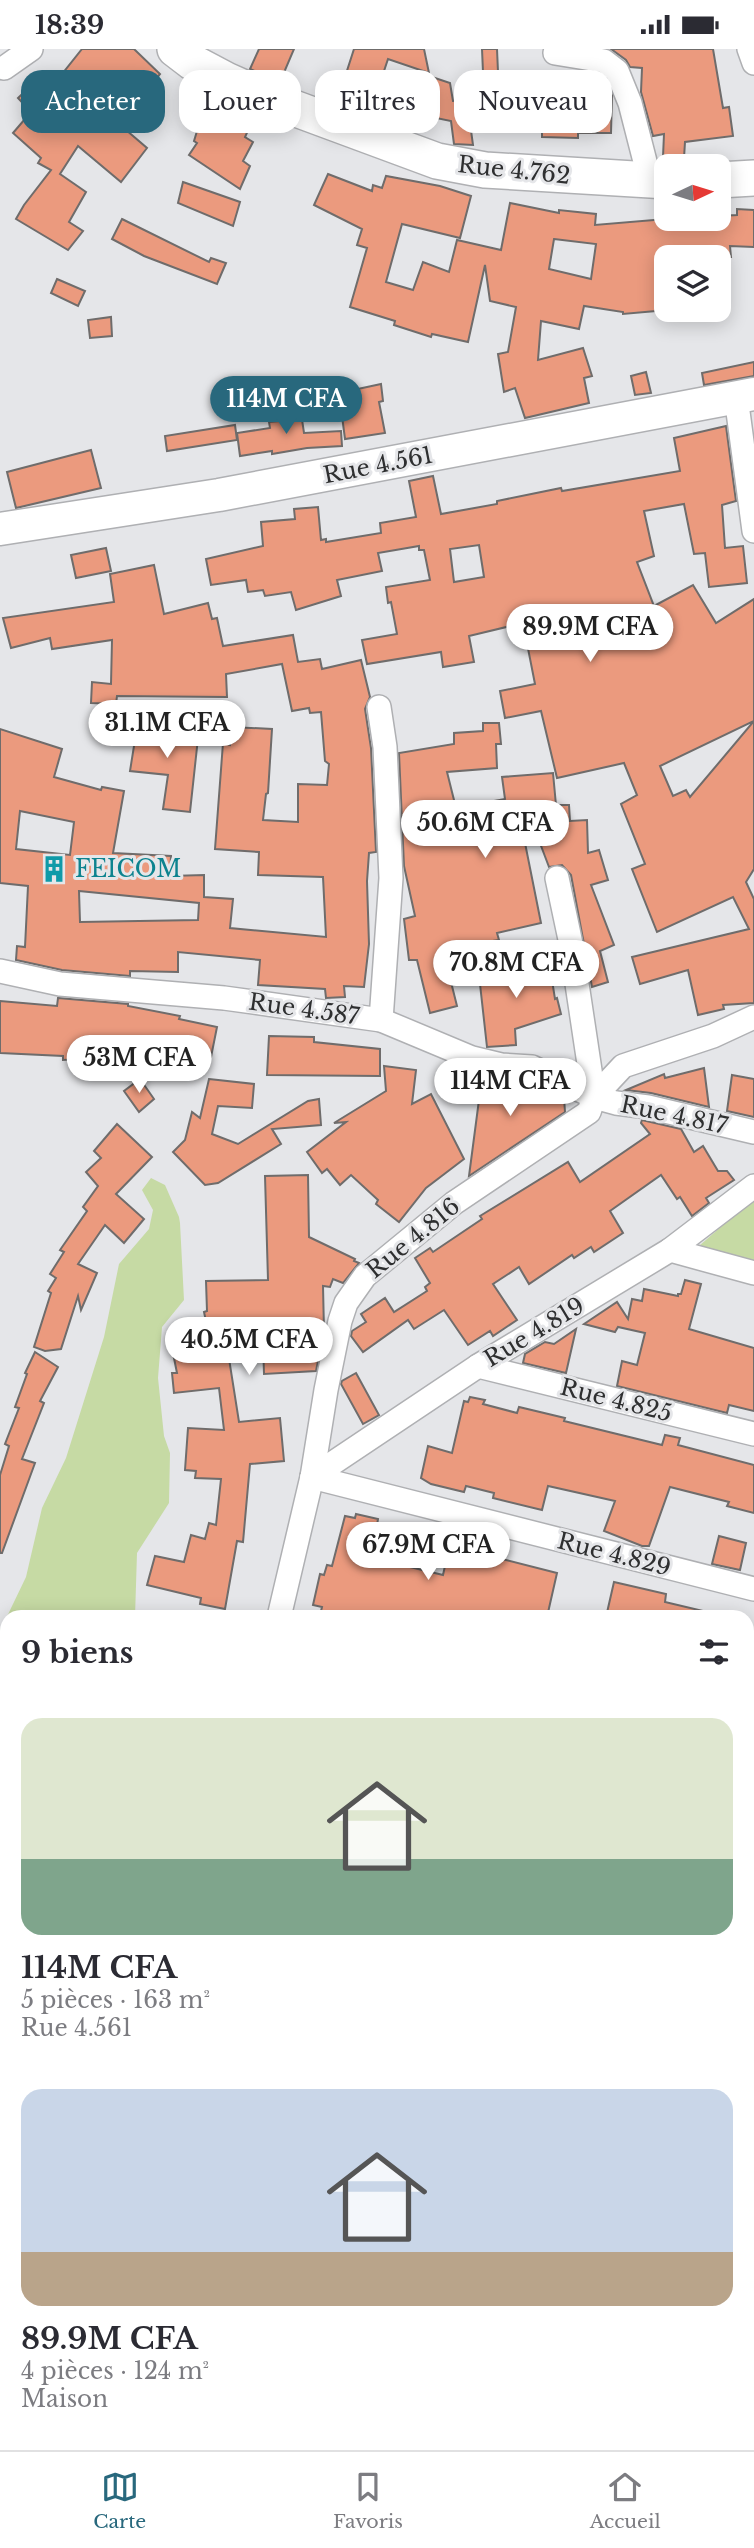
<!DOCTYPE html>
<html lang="fr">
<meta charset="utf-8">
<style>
body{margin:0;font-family:"Libre Baskerville",serif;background:#f2f2f3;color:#2b2b33;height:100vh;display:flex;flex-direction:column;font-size:26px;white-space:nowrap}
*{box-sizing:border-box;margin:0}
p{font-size:23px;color:#7c7c81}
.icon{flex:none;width:38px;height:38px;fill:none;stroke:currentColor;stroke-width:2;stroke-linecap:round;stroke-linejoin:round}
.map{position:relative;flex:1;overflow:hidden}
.drawer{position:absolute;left:0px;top:1561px;width:754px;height:840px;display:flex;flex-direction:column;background:#fff;border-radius:21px 21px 0 0;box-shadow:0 4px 18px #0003}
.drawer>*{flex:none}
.guide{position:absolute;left:21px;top:21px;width:712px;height:63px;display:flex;gap:14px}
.needle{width:46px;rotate:86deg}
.tools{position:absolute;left:654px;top:105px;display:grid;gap:14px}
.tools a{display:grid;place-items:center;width:77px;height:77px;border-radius:14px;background:#fff;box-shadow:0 4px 18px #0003;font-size:35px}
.price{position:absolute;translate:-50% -60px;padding:0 16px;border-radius:24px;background:#fff;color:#222;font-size:23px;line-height:46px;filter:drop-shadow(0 2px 4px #0008)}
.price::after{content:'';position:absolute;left:50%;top:42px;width:21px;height:16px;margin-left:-10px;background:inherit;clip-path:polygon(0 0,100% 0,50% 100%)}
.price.active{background:#28687d;color:#fff}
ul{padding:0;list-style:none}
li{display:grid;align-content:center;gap:14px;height:371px;padding:0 21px}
li span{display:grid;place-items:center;height:217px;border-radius:21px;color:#555}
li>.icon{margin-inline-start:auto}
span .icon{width:126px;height:126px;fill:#fffc;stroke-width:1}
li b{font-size:30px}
h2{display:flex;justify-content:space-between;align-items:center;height:84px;padding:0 21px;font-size:30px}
.chip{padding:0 24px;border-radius:21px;background:#fff;box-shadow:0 4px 18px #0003;font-size:24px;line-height:63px}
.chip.active{background:#28687d;color:#fff}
.status{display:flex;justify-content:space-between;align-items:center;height:49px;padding:0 35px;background:#fff;direction:ltr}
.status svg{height:19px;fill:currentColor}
.menu{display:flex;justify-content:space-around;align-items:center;height:98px;border-top:2px solid #e1e1e2;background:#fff;font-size:19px;color:#7c7c81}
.menu a{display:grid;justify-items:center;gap:4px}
.menu .active{color:#28687d}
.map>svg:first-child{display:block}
</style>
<div class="status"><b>18:39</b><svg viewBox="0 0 49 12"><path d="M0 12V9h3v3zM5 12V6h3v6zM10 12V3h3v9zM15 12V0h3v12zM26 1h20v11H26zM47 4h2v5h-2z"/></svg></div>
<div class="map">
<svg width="754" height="2401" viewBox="0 0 754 2401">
<rect width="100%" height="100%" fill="#e5e6e9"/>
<!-- green -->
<g fill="#c6daa4">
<polygon points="151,1129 165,1136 179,1168 180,1174 184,1251 162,1278 158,1329 164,1387 170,1404 169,1454 137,1504 135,1568 7,1568 7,1868 0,1872 0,1582 26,1528 42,1459 66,1409 104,1288 119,1215 149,1180 153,1161 142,1141"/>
<polygon points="754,1149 754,1212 699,1197"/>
<polygon points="747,2145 754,2146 754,2367 747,2365"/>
</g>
<!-- building -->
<g fill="#eb9a7e" stroke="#6f6c6b" stroke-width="2" fill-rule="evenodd">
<polygon points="82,0 134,0 160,25 119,75 147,99 121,133 78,97 60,125 86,143 69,173 83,182 68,201 16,170 24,156 51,121 38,114 41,109 13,84 31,63 18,49 43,25 54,35"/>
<polygon points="259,0 294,0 280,33 250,20"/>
<polygon points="354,0 424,0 429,24 388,10 378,40 345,28"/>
<polygon points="482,0 497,0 499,46 484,46"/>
<polygon points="611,0 713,0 723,59 729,58 733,87 685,93 684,109 663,108 664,85 653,87 641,43 642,19 630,18 626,11"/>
<polygon points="567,24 593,24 605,31 612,46 611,84 578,84 578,89 542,88 542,72 506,70 505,33 567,29"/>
<polygon points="423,25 450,34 453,52 472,51 473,67 469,67 473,96 454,95 451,72 412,64"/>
<polygon points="225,63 251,75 245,88 253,93 243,112 250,117 240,140 189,106 197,94 194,92 201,69 209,75 214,68 219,71"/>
<path d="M328,125L372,142L373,136L382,139L386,127L440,137L471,147L460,189L402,175L386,233L413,241L423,213L449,223L457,191L501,201L510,154L559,164V161L596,165L595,176L666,170H719V167L737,166V160L754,161V198L730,197L731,208H667V261L623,265V263L584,257L579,280L541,272L538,311L583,299L592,327L584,329L589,354L525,369L515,339L504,343L498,305L508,303L516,258L490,252L485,216L468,293L432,285L431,288L394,276L395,272L350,258L367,199L357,196L362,180L314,156ZM554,190L596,195L591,230L549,220Z"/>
<polygon points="183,133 240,153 233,177 178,154"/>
<polygon points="122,170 209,213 211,209 226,214 217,235 144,207 112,190"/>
<polygon points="57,230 85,242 78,257 51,244"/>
<polygon points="111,268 112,287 90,289 88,271"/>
<polygon points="754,313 754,327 704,336 702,324"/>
<polygon points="646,323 651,344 635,346 631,327"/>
<polygon points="381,335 383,352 379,353 385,384 345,390 339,344"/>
<polygon points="300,357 304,384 341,382 342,397 307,399 272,405 272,402 240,407 237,384 270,379 269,373 279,372 277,361"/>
<polygon points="235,376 237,391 167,402 165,387"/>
<path d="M726,377L736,452L722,456L725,499L743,497L747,534L709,538L705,504L694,505L684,455L644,462L654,507L637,513L654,557L693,536L716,574L754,550V820L746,833L754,850V954L723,956L724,960L698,966L688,921L640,935L632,908L749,880L733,848L657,883L632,820L645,815L621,755L637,746L624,714L557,729L541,662L505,669L500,642L535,635L523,574L469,587L474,613L443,618L441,603L367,615L362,591L397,585L391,553L388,554L386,538L430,531L424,501H419V497L378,504L382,522L337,531L341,547L296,561L291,543L265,547L263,541L248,543L246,531L211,536L206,510L263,497L261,473L295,470L294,460L318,458L321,491L326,490V493L381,484L380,474L416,468L409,432L433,427L441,465L497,455V452L561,439L562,442L680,422L674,389ZM479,496L484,528L454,533L450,500ZM754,672L690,748L686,741L673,747L660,717Z"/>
<polygon points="91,401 101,439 16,459 7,423"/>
<polygon points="106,499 111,522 76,529 71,506"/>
<path d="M154,516L164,565L208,554L212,570L217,569L223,597L293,586L298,613L320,610L322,620L361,611L370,648L365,660L371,699L376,803L369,804L367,832L369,895L364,938L344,937L345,948L326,949L325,940L258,936L260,911L178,903V923L130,922V927L62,921L16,911L17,897L25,898L28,837L0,834V680L62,700L54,728L101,741L102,738L124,742L113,804L171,807L170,827L204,826V848L233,850L230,879L326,888L323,828L258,826L259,803L215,800L223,694L230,696L231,678L272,680L268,744L266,745L263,771L298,773V735L327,736L329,715L325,712L321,663L310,664L309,659L292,662L282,615L226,625L227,648L117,647L116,655L91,654L92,633L111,635L112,591L52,600L50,589L11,599L3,569L114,553L110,525ZM20,762L74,773L70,806L16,800ZM79,842L199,854L198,871L80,873Z"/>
<polygon points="138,672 183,675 183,686 198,689 190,763 163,760 168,726 130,722"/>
<polygon points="483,674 499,674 501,695 496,695 497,719 447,723 456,759 505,750 502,728 553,724 556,756 569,756 570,772 587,771 588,804 599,801 608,831 591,836 614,896 600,902 608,933 592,938 571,826 562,816 549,818 535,781 523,784 541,874 497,884 499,891 447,899 449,909 445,909 457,957 430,964 417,911 409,911 404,870 415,867 404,817 399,704 454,695 454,684 483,682"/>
<polygon points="516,911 517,916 549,912 555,950 557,949 561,965 515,980 516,996 487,998 479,926 497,922 495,914"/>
<polygon points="58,949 128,955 128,957 180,967 179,970 217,978 211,1008 173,1000 172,1004 129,995 129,992 93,991 94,1009 63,1011 63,1007 0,1004 0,952 57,957"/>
<polygon points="269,987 314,988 314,993 380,1000 380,1027 267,1026"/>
<polygon points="384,1017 416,1021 412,1055 431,1045 464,1110 426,1139 399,1173 376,1155 378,1151 351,1126 340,1136 327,1120 322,1124 307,1103 346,1073 334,1074 386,1042"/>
<polygon points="704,1019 709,1058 651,1044 626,1041 664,1025 665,1029"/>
<polygon points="732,1026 754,1030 754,1068 727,1062"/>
<polygon points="482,1028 502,1031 501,1034 538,1037 564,1049 565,1063 469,1127"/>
<polygon points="140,1030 154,1050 139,1063 124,1042"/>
<polygon points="209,1030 254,1035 252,1059 218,1057 212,1085 238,1095 308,1052 319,1050 321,1076 272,1080 281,1095 218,1134 205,1136 173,1103 185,1091 192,1063 200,1069"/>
<polygon points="642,1071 681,1080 694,1103 703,1097 718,1122 727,1122 734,1131 706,1149 709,1154 692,1167 680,1148 677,1150 661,1126 610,1162 623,1184 594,1203 591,1198 574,1209 572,1206 529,1235 519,1218 493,1235 517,1271 493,1287 490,1282 468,1296 444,1261 414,1280 408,1271 363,1303 351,1287 352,1282 366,1273 361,1265 385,1249 394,1263 427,1242 425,1238 430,1234 415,1209 430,1199 433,1203 482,1170 480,1167 568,1113 580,1133 650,1085 641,1074"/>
<polygon points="117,1075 152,1108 116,1145 144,1170 124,1194 105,1176 78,1215 97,1224 81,1261 78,1247 61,1300 45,1302 34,1298 51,1244 48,1242 56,1229 50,1225 64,1203 60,1201 87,1162 83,1158 98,1137 86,1123 101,1109 94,1102"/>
<polygon points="308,1126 309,1188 355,1210 354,1212 359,1214 343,1234 333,1230 330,1238 323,1237 324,1282 316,1322 264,1325 263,1293 227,1297 239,1373 280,1369 284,1412 250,1415 243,1493 237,1492 225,1560 200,1555 201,1549 147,1536 155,1507 184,1513 191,1486 205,1490 209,1474 216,1476 221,1430 195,1429 196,1422 185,1421 188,1379 224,1381 219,1339 174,1344 172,1324 177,1324 170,1289 208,1282 204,1263 207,1262 206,1232 268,1231 265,1127"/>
<polygon points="685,1231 701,1235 689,1280 754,1299 754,1362 729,1356 727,1364 617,1337 622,1312 637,1316 645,1284 618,1278 615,1283 584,1275 617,1253 628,1270 632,1250 642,1252 644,1240 678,1247 678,1245 681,1245"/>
<polygon points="576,1280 566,1324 523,1314 525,1305 545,1293 554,1295"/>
<polygon points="35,1303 58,1318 40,1352 44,1354 22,1410 35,1414 2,1504 0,1504 0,1426 9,1397 5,1395 19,1359 15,1358 27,1325 25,1324"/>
<polygon points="356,1324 379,1366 363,1375 341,1335 342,1332"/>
<polygon points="470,1348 485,1351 483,1355 517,1364 519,1358 565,1369 564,1372 662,1396 665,1386 680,1389 678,1396 754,1416 754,1464 727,1457 729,1453 670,1438 649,1497 642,1497 604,1482 615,1452 548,1437 542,1461 493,1449 494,1444 466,1437 464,1443 431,1435 421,1429 428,1397 452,1404 464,1352 468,1353"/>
<polygon points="356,1465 378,1470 377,1476 385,1478 377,1510 443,1526 449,1499 461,1502 463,1491 505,1501 502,1510 557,1524 547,1568 351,1568 321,1562 322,1558 313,1556 320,1525 324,1526 327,1516 332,1517 345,1467 355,1469"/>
<polygon points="719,1487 746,1494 740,1521 712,1515"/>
<polygon points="614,1533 666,1545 665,1553 703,1562 702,1568 606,1568"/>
</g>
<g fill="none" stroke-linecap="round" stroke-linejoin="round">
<defs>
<g id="minor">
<polyline points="749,0 754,14"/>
<polyline points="555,4 604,12 617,22 630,54 650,132"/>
<polyline points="4,19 31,0"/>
<polyline points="736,348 754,482"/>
<polyline points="379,658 385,698 391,829 381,971"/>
<polyline points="557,829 571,895 594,1048"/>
<polyline points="0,922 60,935 224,949 381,971 472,1009 501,1016 532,1018 594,1048 616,1054 648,1058 754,1083"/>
<polyline points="670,1201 754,1224"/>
<polyline points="478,1317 754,1385"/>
<polyline points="312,1428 478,1317 670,1201 754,1137"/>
<polyline points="312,1428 754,1540"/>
<polyline points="279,1568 312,1428 326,1341 340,1272 346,1254 365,1227 454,1154 589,1063 594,1048 623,1017 713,987 754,968"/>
<polyline points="747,1693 754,1695"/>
<polyline points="747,1849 754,1850"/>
<polyline points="747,2125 754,2126"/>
<polyline points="157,2394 179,2401"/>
<polyline points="740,2394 754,2399"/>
<polyline points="62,2401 137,2394"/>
<polyline points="308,2401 310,2394"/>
<polyline points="473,2401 475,2394"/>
<polyline points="650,2401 652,2394"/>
</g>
<polyline id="secondary" points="0,480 219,446 754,345"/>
<g id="primary">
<polyline points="175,0 192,13 226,31 264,48 437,112 485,121 667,132"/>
<polyline points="719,131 754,129"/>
</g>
</defs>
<!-- minor casing -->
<use href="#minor" stroke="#afb0b3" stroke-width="26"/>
<!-- secondary casing -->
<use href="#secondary" stroke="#afb0b3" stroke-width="35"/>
<!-- primary casing -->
<use href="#primary" stroke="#afb0b3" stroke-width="38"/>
<!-- minor -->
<use href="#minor" stroke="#fff" stroke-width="23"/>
<!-- secondary -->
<use href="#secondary" stroke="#fff" stroke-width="32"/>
<!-- primary -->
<use href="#primary" stroke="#fff" stroke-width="35"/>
</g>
<!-- icons -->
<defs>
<symbol id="building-bare" viewBox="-9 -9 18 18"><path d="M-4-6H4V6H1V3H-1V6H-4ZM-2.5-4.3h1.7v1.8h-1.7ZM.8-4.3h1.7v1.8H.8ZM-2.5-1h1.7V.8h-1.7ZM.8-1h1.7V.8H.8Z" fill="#0f9aa8" stroke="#e5e6e9" stroke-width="2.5" paint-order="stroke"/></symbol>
</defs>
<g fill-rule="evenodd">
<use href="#building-bare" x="35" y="801" width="38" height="38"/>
</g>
<g text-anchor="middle" stroke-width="6" stroke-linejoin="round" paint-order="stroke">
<!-- street labels -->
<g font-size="23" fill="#2e2f30" stroke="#e5e6e9">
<text transform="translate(514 121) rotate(6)" y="8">Rue 4.762</text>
<text transform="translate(378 416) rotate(-11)" y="8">Rue 4.561</text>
<text transform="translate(304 960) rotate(8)" y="8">Rue 4.587</text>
<text transform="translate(674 1066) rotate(12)" y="8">Rue 4.817</text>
<text transform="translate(413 1189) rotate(-39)" y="8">Rue 4.816</text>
<text transform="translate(534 1283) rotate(-31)" y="8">Rue 4.819</text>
<text transform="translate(616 1351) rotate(14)" y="8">Rue 4.825</text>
<text transform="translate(614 1505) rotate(14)" y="8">Rue 4.829</text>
</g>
<!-- culture labels -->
<g font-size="23" fill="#0d838f" stroke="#e5e6e9" text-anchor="start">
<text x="75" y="828">FEICOM</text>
</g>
</g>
</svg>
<div class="tools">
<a><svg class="needle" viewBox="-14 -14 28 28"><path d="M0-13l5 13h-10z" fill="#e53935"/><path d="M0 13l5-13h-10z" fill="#7c7c81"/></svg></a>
<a><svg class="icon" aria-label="layers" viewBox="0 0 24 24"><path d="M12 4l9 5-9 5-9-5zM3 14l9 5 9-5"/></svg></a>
</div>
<b class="price active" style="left:286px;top:387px">114M CFA</b>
<b class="price" style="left:590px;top:615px">89.9M CFA</b>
<b class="price" style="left:167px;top:711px">31.1M CFA</b>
<b class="price" style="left:485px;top:811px">50.6M CFA</b>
<b class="price" style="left:516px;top:951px">70.8M CFA</b>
<b class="price" style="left:139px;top:1046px">53M CFA</b>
<b class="price" style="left:510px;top:1069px">114M CFA</b>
<b class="price" style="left:249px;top:1328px">40.5M CFA</b>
<b class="price" style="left:428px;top:1533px">67.9M CFA</b>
<div class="guide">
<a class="chip active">Acheter</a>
<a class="chip">Louer</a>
<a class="chip">Filtres</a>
<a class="chip">Nouveau</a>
</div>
<section class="drawer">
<h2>9 biens<svg class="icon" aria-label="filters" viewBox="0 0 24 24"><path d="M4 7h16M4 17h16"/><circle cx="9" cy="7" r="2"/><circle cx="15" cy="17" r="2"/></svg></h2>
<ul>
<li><span style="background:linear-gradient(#dfe7d0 65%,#7fa58c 0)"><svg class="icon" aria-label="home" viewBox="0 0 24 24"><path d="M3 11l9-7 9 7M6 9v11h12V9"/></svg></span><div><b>114M CFA</b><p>5 pièces · 163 m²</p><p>Rue 4.561</p></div></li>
<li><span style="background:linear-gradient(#c9d6e8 75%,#b9a48a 0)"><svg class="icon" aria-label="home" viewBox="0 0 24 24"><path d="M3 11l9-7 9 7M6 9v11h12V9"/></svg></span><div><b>89.9M CFA</b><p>4 pièces · 124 m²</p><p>Maison</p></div></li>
</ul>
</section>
</div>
<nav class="menu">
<a class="active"><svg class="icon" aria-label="map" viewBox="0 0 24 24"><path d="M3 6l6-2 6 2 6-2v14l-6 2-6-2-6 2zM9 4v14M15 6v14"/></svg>Carte</a>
<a><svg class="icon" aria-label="saved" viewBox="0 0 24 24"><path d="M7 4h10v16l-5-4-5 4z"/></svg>Favoris</a>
<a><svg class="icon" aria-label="home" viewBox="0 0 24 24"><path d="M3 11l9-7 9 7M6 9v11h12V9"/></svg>Accueil</a>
</nav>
